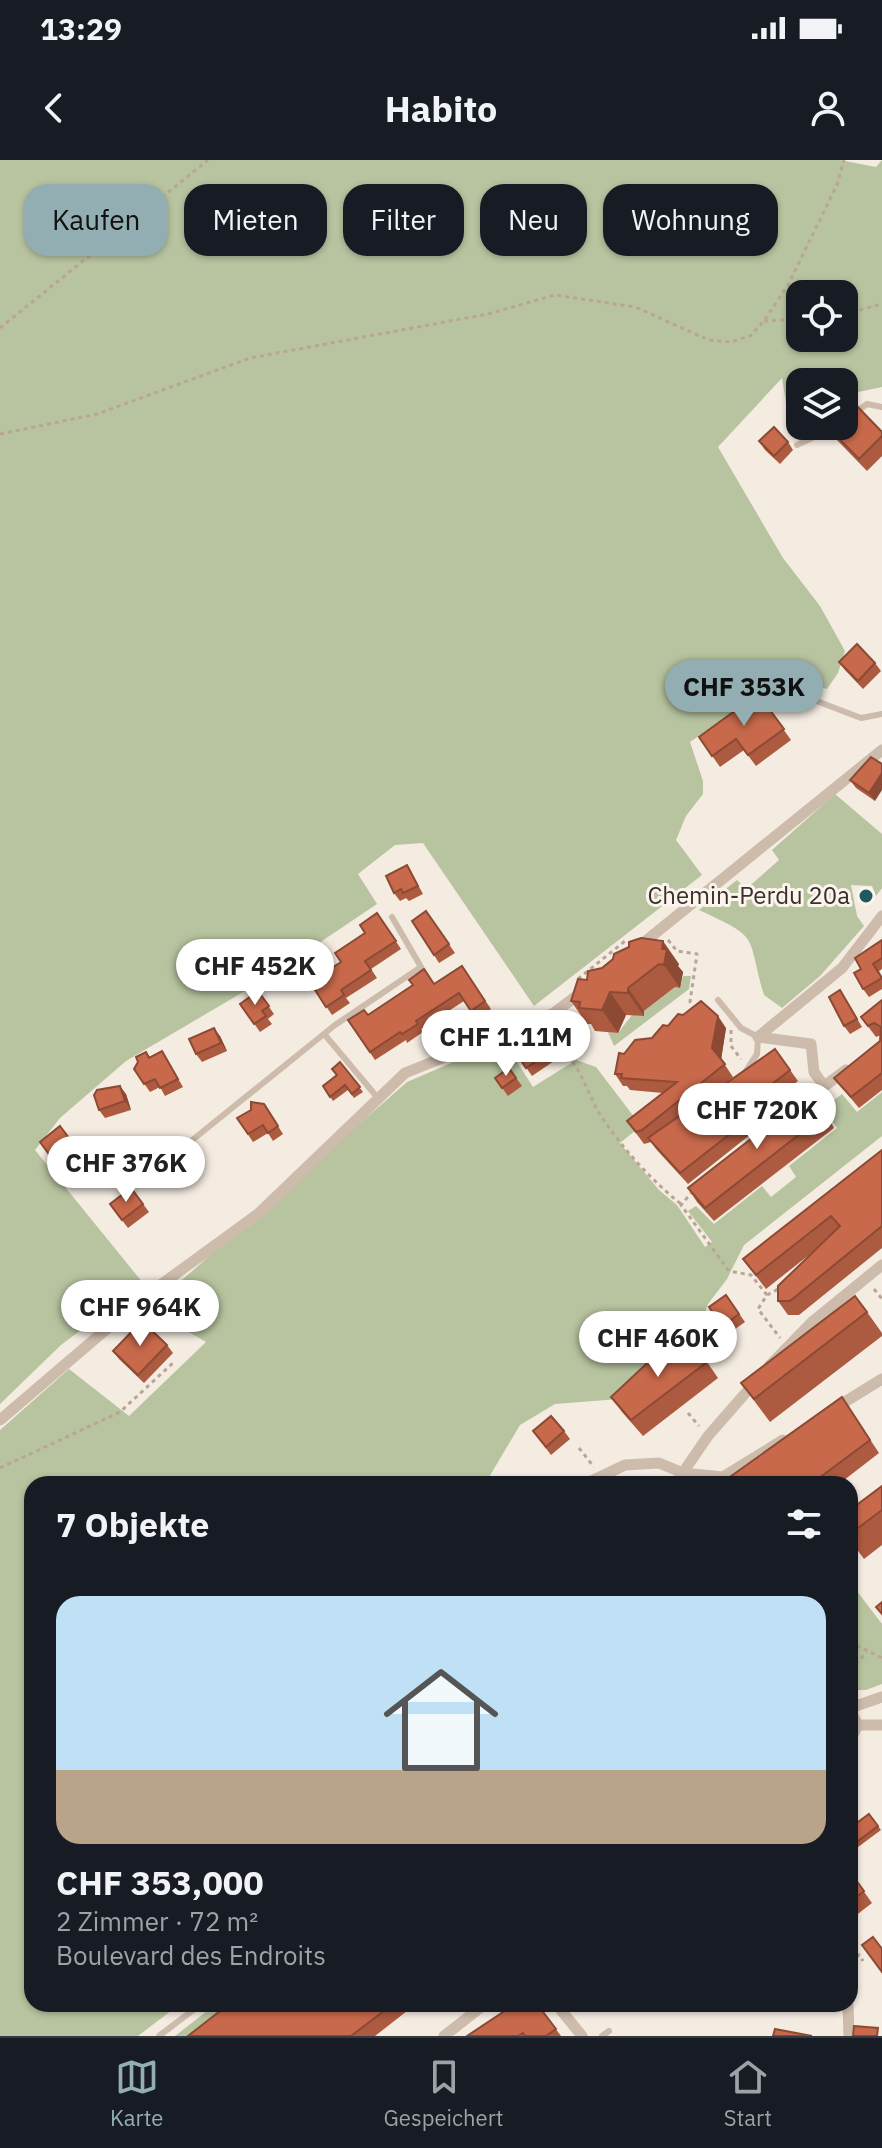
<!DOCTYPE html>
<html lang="de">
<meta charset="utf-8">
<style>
body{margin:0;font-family:"IBM Plex Sans",sans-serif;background:#20242c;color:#f1f3f6;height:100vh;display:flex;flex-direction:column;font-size:30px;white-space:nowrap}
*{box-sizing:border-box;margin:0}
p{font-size:26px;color:#9ea1a6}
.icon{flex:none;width:44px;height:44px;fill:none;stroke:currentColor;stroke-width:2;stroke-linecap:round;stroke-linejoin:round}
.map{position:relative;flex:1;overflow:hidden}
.side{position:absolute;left:24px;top:1316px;width:834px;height:536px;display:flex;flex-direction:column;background:#171b24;border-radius:24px;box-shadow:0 2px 6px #0004}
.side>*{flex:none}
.hud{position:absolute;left:24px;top:24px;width:834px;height:72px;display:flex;gap:16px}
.fabs{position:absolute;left:786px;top:120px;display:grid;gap:16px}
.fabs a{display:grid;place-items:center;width:72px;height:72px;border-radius:16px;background:#171b24;box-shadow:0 2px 6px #0004;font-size:40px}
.price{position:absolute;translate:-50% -68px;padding:0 18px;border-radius:28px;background:#fff;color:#222;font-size:26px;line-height:52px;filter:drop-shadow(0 2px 4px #0008)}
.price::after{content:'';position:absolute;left:50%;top:48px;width:24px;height:18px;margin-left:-12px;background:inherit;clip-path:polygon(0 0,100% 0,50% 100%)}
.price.current{background:#92aeb2;color:#111}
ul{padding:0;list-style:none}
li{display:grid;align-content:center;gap:16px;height:424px;padding:0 32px}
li+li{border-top:2px solid #363941}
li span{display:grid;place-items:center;height:248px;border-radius:24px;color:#555}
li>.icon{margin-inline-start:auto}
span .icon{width:144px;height:144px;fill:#fffc;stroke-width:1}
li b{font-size:34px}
h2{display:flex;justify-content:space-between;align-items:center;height:96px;padding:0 32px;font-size:34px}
.tag{padding:0 28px;border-radius:24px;background:#171b24;box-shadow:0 2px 6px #0004;font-size:28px;line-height:72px}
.tag.current{background:#92aeb2;color:#111}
.status{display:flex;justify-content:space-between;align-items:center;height:56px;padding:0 40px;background:#171b24;direction:ltr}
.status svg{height:22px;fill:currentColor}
header{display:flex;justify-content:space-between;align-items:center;height:104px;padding:0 32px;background:#171b24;font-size:36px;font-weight:700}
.dock{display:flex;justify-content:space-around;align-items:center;height:112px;border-top:2px solid #363941;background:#171b24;font-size:22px;color:#9ea1a6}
.dock a{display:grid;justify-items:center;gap:4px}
.dock .current{color:#92aeb2}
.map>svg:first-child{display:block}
</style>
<div class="status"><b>13:29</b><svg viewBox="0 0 49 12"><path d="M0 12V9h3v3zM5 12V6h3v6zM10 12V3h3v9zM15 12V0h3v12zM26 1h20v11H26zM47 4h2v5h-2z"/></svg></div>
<header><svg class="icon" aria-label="back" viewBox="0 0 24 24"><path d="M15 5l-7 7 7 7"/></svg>Habito<svg class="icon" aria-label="person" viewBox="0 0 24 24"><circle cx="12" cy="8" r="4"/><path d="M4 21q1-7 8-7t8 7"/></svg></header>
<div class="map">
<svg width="882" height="1876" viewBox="0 0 882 1876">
<rect width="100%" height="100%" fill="#f4ebe1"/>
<!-- green -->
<g fill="#b8c4a0" fill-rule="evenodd">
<path d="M0,0H840L876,7L882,0V227L844,235V222H800V246L787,249L782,218L718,287L783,398L820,446L845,491L838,513L827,529L782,516L750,520L739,532L730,555L690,582L703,621V634L686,656L676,680L702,715L534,846L423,683L395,685L358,714L377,744L267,818L126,901L60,958L35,990L143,1123L61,1185L0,1244ZM800,134H844V178H800Z"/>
<path d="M835,634L882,674V728L876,736L872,726L851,725L857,756L864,766L820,816L782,848L764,835C746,772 761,779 699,750L737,720L746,729L779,700L772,690Z"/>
<polygon points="683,816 691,816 689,829 614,886 608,872 618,873 632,855 644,856 644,851 675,827 680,828"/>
<polygon points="540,865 550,880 517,902 533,927 576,900 596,907 641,966 620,983 659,1030 677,1045 705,1087 712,1082 688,1051 696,1046 714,1064 762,1026 771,1037 796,1017 789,1006 837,968 823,948 842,934 857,952 882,932 882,976 744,1085 727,1119 708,1144 696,1177 619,1239 555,1244 520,1265 485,1324 32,1324 32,1844 180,1844 138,1876 0,1876 0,1270 69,1209 129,1256 206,1182 149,1149 407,922"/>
<polygon points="850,1422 882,1464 882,1524 866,1530 850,1530"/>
<polygon points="216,1844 246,1844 206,1876 175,1876"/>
</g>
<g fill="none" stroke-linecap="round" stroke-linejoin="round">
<!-- path -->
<g stroke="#b9a596" stroke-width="3" stroke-dasharray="4 4" stroke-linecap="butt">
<polyline points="844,154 882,144"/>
<polyline points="764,161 800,159"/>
<polyline points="0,168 208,0"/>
<polyline points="0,274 97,254 250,198 488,154 555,135 635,147 709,180 731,182 750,176 764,161 788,125 837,25 844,0"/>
<polyline points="668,780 677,791 697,794 690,842 695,849"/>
<polyline points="578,819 625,781"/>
<polyline points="731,870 731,886 741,899"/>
<path d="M567,896C584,913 588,936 601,956C622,988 651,1020 681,1044"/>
<polyline points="693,1031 681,1045 729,1111 751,1115 767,1135 758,1149 780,1178"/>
<polyline points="874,1129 882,1139"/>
<polyline points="767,1135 780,1128"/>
<polyline points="688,1253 699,1266"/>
<polyline points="579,1288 594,1307"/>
<polyline points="0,1308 120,1252 174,1202"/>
<polyline points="850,1485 852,1483 882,1498"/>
<polyline points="850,1510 867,1492"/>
<polyline points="850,1802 859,1795 863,1801"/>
</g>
<!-- service -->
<g stroke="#cdbbac" stroke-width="6">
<polyline points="844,261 867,244 882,247"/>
<polyline points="797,285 838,266"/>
<polyline points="814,540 861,558 882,554"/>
<polyline points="718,840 741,868 758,877 757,894 746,911"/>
<polyline points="541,859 562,891"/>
<polyline points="325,875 377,937"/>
<polyline points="180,990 335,865 421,807 392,757"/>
<polyline points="124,1028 168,998"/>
<polyline points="159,1876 201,1844"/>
<polyline points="602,1876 609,1871"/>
</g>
<!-- minor -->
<g stroke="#cdbbac" stroke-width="11">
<polyline points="637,788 882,590"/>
<polyline points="758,877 842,808 882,756"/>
<polyline points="758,877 811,884 814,912 824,926"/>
<polyline points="802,943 846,910"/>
<polyline points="770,1205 812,1162 882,1105"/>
<polyline points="835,1248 882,1219"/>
<polyline points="0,1260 144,1137 258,1054 405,913 554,853 583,831"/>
<polyline points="585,1324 625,1305 659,1303 683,1313 723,1317 783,1280"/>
<polyline points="675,1324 708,1276 756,1221"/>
<polyline points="850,1548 882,1537"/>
<polyline points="850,1550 858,1565 850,1580"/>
<polyline points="858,1565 882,1565"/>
<polyline points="556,1844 582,1876"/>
<polyline points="848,1844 849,1876"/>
<polyline points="444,1876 485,1844"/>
</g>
</g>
<!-- wall -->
<g fill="#ac5a40">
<polygon points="827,266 882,272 882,296 867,311 835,278"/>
<polygon points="759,281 788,282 793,290 780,304 765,290"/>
<polygon points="839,502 875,503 881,511 863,529 845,510"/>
<polygon points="758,534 791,580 756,606 744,590 720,607 699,577"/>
<polygon points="871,597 875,641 856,628 850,620"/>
<polygon points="407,705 423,734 409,741 406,738 400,741 394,733"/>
<polygon points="426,751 455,793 439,803 434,795"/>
<polygon points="377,753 401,789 371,809 377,818 346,838 350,843 332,855 310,822 341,802 365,773"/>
<polygon points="882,780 882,809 879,811 882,817 882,829 869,837 863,829 861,809"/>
<polygon points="679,804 678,806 683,812 680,828 675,827 644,851 644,856 626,855 618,873 595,871 591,864 587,864 571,841 587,820 602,808"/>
<polygon points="462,806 491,849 476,859 464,841 421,869 423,872 407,883 406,880 375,900 348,860 368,855 435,824"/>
<polygon points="840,830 862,867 850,874 844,866"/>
<polygon points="258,831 274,854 268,859 272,864 260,872 240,844"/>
<polygon points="882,840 882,930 859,948 834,918 880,881 881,875 876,877 861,857"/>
<polygon points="726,868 721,899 733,917 720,927 775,889 798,921 744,963 751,974 688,1024 656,989 651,982 644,984 627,961 663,933 630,930 627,926 623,926 615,914 624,894"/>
<polygon points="220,876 227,891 202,902 196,894"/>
<polygon points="539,880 554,901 532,916 517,894"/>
<polygon points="162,891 183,927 165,936 160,927 150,932 134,909 146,892 150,897"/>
<polygon points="340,902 363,932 354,938 348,930 333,941 323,926 337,915"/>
<polygon points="509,908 522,926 508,936 495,918"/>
<polygon points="810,933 829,958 834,968 714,1061 697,1042 688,1028"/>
<polygon points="126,934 131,950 105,958 99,950"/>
<polygon points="264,944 283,974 273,981 268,973 253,982 237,958"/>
<polygon points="60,966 78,990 57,1005 40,982"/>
<polygon points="160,980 168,991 158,998 150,987"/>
<polygon points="186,985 201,1006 196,1009 198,1013 180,1026 159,999 172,995"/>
<polygon points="882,990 882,1088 799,1155 788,1155 778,1141 814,1091 766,1129 743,1099"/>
<polygon points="131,1028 149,1052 128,1068 110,1044"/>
<polygon points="726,1135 745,1162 728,1174 709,1147"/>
<polygon points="867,1152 882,1173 882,1176 770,1262 741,1223"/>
<polygon points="167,1185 173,1193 144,1223 119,1199 113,1191"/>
<polygon points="707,1202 718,1218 643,1276 622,1252 611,1237"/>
<polygon points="842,1237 879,1293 839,1324 720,1324"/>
<polygon points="533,1271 564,1271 570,1279 551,1295"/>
<polygon points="882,1326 882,1385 864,1399 850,1380 850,1350"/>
<polygon points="869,1654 881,1670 850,1693 850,1668"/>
<polygon points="850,1712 872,1743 850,1760"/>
<polygon points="229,1844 416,1844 375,1876 188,1876"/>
<polygon points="537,1844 561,1876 467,1876"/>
<polygon points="582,1844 591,1844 585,1848"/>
</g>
<!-- shaded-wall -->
<g fill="#8c4a34">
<polygon points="882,613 882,630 875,641 869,633"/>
<polygon points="663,781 679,804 678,806 683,812 680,828 664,805 662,789"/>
<polygon points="628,828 644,851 644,856 628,833"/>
<polygon points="610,832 626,855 618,873 602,850"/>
<polygon points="718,856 726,868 721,900 712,888"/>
<polygon points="214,868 220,876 227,891 221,883"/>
<polygon points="120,926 126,934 131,950 125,941"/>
</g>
<!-- building -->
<g fill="#c8694b" stroke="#8c4a34" stroke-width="2">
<polygon points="854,243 882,272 882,276 859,299 827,266 844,266 844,251"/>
<polygon points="774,267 788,282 774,296 759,281"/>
<polygon points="857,484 875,503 858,521 839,502"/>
<polygon points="758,534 784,569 748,595 736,579 712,596 699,577"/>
<polygon points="871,597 882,604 882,613 869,633 850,620"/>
<polygon points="407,705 418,726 403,733 401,729 394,733 386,716"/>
<polygon points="426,751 449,784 434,795 412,761"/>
<polygon points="377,753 396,781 365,801 371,810 341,830 344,835 326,847 310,822 341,802 335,793 365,773 360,765"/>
<polygon points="641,778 663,781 662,789 667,789 664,805 659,804 628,828 628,833 610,832 602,850 579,848 580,842 571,841 578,819 587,820 588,811 602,808 613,799 614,794 629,787 629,782"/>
<polygon points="882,780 882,798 873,804 882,818 863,829 854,813 861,809 855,798"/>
<polygon points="462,806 485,841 471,851 459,833 416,861 418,864 402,874 400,872 370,892 348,860 364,850 368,855 413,825 409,820 424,809 434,824"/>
<polygon points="840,830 857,859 844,866 829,837"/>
<polygon points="258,831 269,846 262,851 266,856 254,864 240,844"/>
<polygon points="882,840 882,913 851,937 834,918 880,881 881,867 874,863 868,866 861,857"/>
<polygon points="701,841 718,856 712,888 725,904 642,970 636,972 627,961 677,922 621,918 622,914 615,914 619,893 624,894 635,880 652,878 663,865 668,866 678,854 683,855"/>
<polygon points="214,868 221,883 196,894 189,879"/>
<polygon points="539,880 548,893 526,908 517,894"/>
<polygon points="775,889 790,910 735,953 744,963 680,1013 648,978"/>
<polygon points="162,891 178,919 160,928 155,919 144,924 134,909 138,902 136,897 146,892 149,898"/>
<polygon points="340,902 360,927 352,934 345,925 330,937 323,926 337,915 332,909"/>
<polygon points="509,908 516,918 502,928 495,918"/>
<polygon points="120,926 125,941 99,950 94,935 97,930"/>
<polygon points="810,933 819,945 824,955 705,1048 688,1028"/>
<polygon points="251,942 264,944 278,966 268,973 263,965 248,974 237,958 251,950"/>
<polygon points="60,966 72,982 51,997 40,982"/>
<polygon points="160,980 165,987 155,994 150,987"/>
<polygon points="186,985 195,997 190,1001 193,1004 174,1018 159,999 169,992 172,995"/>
<polygon points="882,990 882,1066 790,1141 778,1141 778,1126 840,1066 831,1056 756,1115 743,1099"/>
<polygon points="131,1028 143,1044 122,1060 110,1044"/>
<polygon points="726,1135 739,1154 722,1166 709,1147"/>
<polygon points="855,1136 867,1152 754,1239 741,1223"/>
<polygon points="142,1161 167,1185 138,1215 113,1191"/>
<polygon points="687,1179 707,1202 631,1260 611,1237 658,1193 663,1199"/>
<polygon points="842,1237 870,1280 811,1324 757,1324 753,1318 744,1324 720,1324"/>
<polygon points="551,1256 564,1271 546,1287 533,1271"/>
<polygon points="882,1326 882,1350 850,1374 850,1350"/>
<polygon points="882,1442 882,1454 876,1447"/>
<polygon points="869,1654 878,1666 850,1687 850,1668"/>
<polygon points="850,1712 864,1731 850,1742"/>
<polygon points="873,1777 882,1789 882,1812 862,1785"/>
<polygon points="229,1844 393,1844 351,1876 188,1876"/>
<polygon points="501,1844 537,1844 556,1869 546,1876 525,1876 523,1873 518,1876 467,1876 506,1850"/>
<polygon points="854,1866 878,1868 877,1876 853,1876"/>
<polygon points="775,1869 812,1876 773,1876"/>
</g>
<!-- markers -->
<circle fill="#1f5a5e" stroke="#fbf5ee" stroke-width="3" cx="866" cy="736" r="8"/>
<g text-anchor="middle" stroke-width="6" stroke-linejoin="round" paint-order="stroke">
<!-- poi labels -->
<g font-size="24" fill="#3b302b" stroke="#fbf5ee" text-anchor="end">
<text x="850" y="744">Chemin-Perdu 20a</text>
</g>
</g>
</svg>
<div class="fabs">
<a><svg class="icon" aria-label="locate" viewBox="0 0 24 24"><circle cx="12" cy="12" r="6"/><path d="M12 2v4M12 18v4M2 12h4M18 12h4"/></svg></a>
<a><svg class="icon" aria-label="layers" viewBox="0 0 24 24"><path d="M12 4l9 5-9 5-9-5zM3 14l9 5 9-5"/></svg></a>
</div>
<b class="price current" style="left:744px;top:568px">CHF 353K</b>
<b class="price" style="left:255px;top:847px">CHF 452K</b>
<b class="price" style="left:506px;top:918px">CHF 1.11M</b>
<b class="price" style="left:757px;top:991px">CHF 720K</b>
<b class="price" style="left:126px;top:1044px">CHF 376K</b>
<b class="price" style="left:140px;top:1188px">CHF 964K</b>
<b class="price" style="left:658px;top:1219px">CHF 460K</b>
<div class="hud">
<a class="tag current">Kaufen</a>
<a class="tag">Mieten</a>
<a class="tag">Filter</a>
<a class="tag">Neu</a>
<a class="tag">Wohnung</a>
</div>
<section class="side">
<h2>7 Objekte<svg class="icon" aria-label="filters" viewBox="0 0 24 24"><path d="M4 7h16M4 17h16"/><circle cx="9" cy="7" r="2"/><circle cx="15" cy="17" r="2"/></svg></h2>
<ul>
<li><span style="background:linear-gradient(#bfe0f5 70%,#b9a48a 0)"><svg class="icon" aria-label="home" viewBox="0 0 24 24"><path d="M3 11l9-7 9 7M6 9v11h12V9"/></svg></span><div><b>CHF 353,000</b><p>2 Zimmer · 72 m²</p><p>Boulevard des Endroits</p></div></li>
</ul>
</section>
</div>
<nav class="dock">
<a class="current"><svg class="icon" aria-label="map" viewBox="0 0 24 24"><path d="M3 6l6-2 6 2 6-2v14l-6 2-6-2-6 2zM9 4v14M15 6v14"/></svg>Karte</a>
<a><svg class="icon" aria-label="saved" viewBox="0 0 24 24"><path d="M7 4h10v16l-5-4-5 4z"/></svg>Gespeichert</a>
<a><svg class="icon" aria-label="home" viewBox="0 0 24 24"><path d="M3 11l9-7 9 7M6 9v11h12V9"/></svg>Start</a>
</nav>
